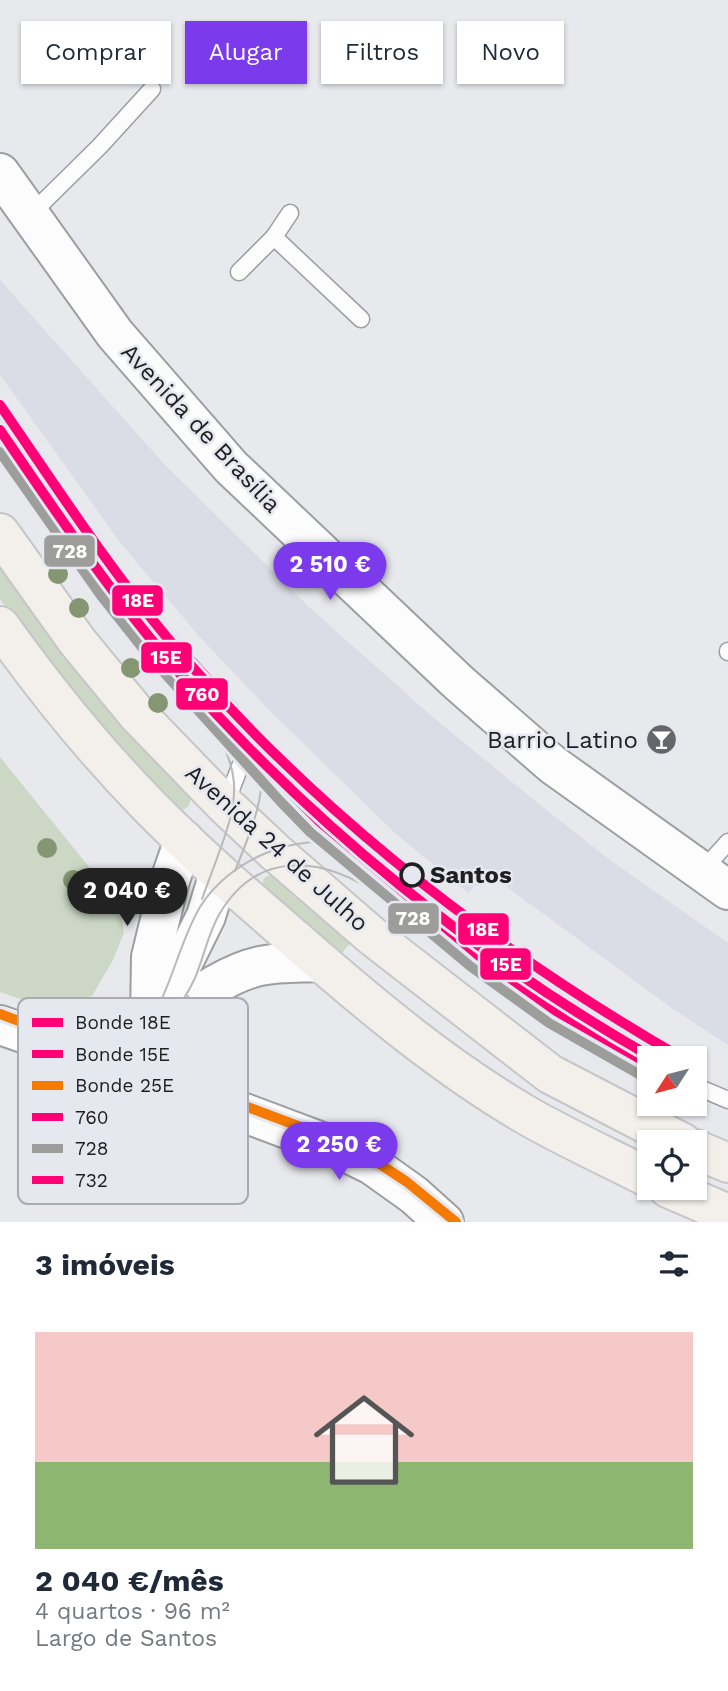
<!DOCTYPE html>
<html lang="pt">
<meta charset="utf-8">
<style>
body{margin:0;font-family:"Work Sans",sans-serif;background:#f6f6f7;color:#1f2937;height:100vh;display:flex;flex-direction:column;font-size:26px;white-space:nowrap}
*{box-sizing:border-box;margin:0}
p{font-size:23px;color:#747a83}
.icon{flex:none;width:38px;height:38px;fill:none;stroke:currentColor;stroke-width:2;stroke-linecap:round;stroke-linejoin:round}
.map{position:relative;height:1222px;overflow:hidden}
.side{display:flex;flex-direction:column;background:#fff;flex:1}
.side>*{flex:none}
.banner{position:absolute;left:21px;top:21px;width:686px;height:63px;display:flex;gap:14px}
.needle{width:46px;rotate:234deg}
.controls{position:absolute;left:637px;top:1046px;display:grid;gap:14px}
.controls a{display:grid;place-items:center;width:70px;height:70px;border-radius:0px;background:#fff;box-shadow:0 2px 5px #0004;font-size:35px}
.price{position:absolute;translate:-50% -60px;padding:0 16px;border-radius:24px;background:#7c3aed;color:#fff;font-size:23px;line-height:46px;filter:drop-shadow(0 2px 4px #0008)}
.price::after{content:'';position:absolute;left:50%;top:42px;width:21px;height:16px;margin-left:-10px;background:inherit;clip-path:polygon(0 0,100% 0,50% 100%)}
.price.current{background:#222;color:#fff}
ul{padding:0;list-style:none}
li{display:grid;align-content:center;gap:14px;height:371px;padding:0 35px}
li span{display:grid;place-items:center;height:217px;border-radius:0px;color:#555}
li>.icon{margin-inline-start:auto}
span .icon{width:126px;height:126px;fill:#fffc;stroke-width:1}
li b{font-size:30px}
h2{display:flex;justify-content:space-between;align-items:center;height:84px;padding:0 35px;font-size:30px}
.pill{padding:0 24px;border-radius:0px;background:#fff;box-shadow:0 2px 5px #0004;font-size:24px;line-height:63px}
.pill.current{background:#7c3aed;color:#fff}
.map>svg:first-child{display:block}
</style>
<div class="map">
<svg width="728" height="1222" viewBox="0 0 728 1222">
<rect width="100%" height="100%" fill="#e8e9ed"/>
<!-- built -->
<polygon fill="#dadce6" points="0,280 164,464 310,608 435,719 534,800 610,860 728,943 728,1045 673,1009 500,882 474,886 469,893 459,886 395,833 270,711 197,634 119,541 0,375"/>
<!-- green -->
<g fill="#ccd8c5">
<polygon points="0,561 192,796 188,807 182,810 174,806 81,703 14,619 0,599"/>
<polygon points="0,757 119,904 124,933 113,960 92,996 45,1008 0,992"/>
<polygon points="272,874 352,941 337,959 261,887 264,878"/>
</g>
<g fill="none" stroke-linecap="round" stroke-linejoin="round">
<defs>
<g id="service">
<polyline points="30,215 100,146 152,89"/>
<polyline points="274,237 290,213"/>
<polyline points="239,272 274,237 361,319"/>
<polyline points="0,428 113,589 159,646 290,792 320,822 478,955 556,1011 649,1064"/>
<polyline points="728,651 728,652"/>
<polyline points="225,805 248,746"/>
<polyline points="702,871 728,842"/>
<polyline points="695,1086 728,1100"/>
</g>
<g id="tertiary">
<polyline points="0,173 115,334 231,467 459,683 553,765 728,890"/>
<polyline points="150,1020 151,957 169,883 184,840"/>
<polyline points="0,1025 130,1070 335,1147 372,1165 414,1195 444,1222"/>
<path d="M152,1028C185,1006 220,975 260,966C279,962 301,963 320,962"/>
<polyline points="130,1070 206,916 219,873"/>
</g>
<g id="primary">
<polyline points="0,533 77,641 137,714 225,805 275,852 372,936 550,1074 683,1143"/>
<path d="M0,626C45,689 95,751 149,806C196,854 247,898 298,942C370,1005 444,1067 526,1115C566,1138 608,1157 649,1178"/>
<polyline points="695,1149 728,1163"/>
<polyline points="668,1188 728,1214"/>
</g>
</defs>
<!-- service casing -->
<use href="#service" stroke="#9d9ea1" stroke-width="19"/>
<!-- tertiary casing -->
<use href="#tertiary" stroke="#9d9ea1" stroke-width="42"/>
<!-- primary casing -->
<use href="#primary" stroke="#c6c6c8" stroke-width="42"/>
<!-- service -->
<use href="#service" stroke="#fcfcfc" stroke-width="16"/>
<!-- tertiary -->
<use href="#tertiary" stroke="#fcfcfc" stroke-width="38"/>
<!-- primary -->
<use href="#primary" stroke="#f3f0eb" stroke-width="38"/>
<!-- tram -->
<g stroke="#b9b9bb" stroke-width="2">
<path d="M186,691C258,779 237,801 202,899"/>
<path d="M231,708C282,763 259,810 235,871"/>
<path d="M188,996C174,1056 208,1089 259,1111"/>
<path d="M165,1017C168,1074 196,1102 246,1123"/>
<path d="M40,1029C89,1045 135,1044 163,996C176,967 184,934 200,907C229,860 296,831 350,846C377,854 402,871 425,887"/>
<path d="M41,1046C57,1051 72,1056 89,1056C138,1058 175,1021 195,978C204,957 208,933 220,913C260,846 328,858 383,898"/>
</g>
<defs>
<polyline id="bus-1" points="0,428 113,589 159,646 290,792 320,822 478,955 556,1011 649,1064"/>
<polyline id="bus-2" points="0,452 102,597 148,655 280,801 310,832 470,966 549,1023 642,1076"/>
<polyline id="bus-3" points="11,420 124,581 170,637 300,782 329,812 487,944 564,999 656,1052"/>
</defs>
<!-- bus-1 casing -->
<use href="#bus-1" stroke="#e6e8ef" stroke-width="16"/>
<!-- bus-2 casing -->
<use href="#bus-2" stroke="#e6e8ef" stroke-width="16"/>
<!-- bus-3 casing -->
<use href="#bus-3" stroke="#e6e8ef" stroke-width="16"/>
<!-- bus-1 -->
<use href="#bus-1" stroke="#f07" stroke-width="10"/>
<!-- bus-2 -->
<use href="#bus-2" stroke="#9d9d9c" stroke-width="10"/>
<!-- bus-3 -->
<use href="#bus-3" stroke="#f07" stroke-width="10"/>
<defs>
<path id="tram-1" d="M0,405C60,492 117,581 187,661C328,822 499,953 684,1059"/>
<path id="tram-2" d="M0,430C56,512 111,594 176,669C310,824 477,958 655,1059"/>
<polyline id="tram-3" points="0,1014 354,1147 407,1182 456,1222"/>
</defs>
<!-- tram-1 casing -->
<use href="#tram-1" stroke="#e6e8ef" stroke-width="16"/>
<!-- tram-2 casing -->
<use href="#tram-2" stroke="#e6e8ef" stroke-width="16"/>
<!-- tram-3 casing -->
<use href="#tram-3" stroke="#e6e8ef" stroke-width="16"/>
<!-- tram-1 -->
<use href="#tram-1" stroke="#f07" stroke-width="10"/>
<!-- tram-2 -->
<use href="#tram-2" stroke="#f07" stroke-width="10"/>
<!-- tram-3 -->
<use href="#tram-3" stroke="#f47a02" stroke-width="10"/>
</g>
<!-- trees -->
<g fill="#859673">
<circle cx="58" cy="574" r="10"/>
<circle cx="79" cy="608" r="10"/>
<circle cx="131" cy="668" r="10"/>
<circle cx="158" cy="703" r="10"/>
<circle cx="47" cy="848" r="10"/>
<circle cx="73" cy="880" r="10"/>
</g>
<!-- icons -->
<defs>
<symbol id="bar-disc" viewBox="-11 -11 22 22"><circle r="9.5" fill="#656669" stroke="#e6e8ef"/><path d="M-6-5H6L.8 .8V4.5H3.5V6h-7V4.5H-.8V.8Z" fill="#fff"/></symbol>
</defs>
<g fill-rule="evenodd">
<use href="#bar-disc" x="644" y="722" width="35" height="35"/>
</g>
<!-- markers -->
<circle fill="#e6e8ef" stroke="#1f1f22" stroke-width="3.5" cx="412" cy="875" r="11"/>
<g text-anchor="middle" stroke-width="5" stroke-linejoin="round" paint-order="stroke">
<!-- street labels -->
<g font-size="24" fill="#1f1f22" stroke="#e6e8ef">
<text transform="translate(201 428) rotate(47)" y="8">Avenida de Brasília</text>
<text transform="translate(277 848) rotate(42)" y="8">Avenida 24 de Julho</text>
</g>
<!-- poi labels -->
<g font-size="24" fill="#1f1f22" stroke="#e6e8ef" text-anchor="end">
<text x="638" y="748">Barrio Latino</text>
</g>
<!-- stop labels -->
<g font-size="24" font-weight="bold" fill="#1f1f22" stroke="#e6e8ef" text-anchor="start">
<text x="430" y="883">Santos</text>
</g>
</g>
<!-- legend -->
<rect x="18" y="998" width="230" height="206" rx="10" fill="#e6e8ef" stroke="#aaacb2" stroke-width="2"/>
<rect x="32" y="1018" width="31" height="9" fill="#f07"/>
<rect x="32" y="1050" width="31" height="8" fill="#f07"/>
<rect x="32" y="1081" width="31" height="9" fill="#f47a02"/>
<rect x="32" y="1113" width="31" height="8" fill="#f07"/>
<rect x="32" y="1144" width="31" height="9" fill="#9d9d9c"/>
<rect x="32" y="1176" width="31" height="8" fill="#f07"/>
<g font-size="19" fill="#1f1f22">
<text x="75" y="1029">Bonde 18E</text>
<text x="75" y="1061">Bonde 15E</text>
<text x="75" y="1092">Bonde 25E</text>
<text x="75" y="1124">760</text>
<text x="75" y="1155">728</text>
<text x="75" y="1187">732</text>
</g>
<g stroke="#e6e8ef" stroke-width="2.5">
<rect x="43" y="534" width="53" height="34" rx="7" fill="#9d9d9c"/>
<rect x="111" y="584" width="53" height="33" rx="7" fill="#f07"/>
<rect x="140" y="641" width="53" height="33" rx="7" fill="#f07"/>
<rect x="175" y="677" width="54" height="34" rx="7" fill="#f07"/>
<rect x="387" y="902" width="53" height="33" rx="7" fill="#9d9d9c"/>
<rect x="457" y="912" width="53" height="34" rx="7" fill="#f07"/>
<rect x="479" y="947" width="53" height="34" rx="7" fill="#f07"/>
</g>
<g font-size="19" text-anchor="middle" font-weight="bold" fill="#fff">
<text x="70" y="558">728</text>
<text x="138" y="607">18E</text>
<text x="166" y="664">15E</text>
<text x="202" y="701">760</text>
<text x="413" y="925">728</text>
<text x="483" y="936">18E</text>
<text x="506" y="971">15E</text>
</g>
</svg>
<div class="controls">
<a><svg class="needle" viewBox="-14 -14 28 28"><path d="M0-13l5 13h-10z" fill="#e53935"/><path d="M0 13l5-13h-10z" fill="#747a83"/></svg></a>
<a><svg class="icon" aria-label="locate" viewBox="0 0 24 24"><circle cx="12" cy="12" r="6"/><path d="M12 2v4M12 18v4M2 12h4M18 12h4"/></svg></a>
</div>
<b class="price" style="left:330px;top:602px">2 510 €</b>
<b class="price current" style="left:127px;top:928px">2 040 €</b>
<b class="price" style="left:339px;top:1182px">2 250 €</b>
<div class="banner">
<a class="pill">Comprar</a>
<a class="pill current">Alugar</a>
<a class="pill">Filtros</a>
<a class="pill">Novo</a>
</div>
</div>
<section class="side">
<h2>3 imóveis<svg class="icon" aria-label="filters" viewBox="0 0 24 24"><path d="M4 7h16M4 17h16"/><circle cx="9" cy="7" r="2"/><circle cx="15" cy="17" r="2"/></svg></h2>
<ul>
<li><span style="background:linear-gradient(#f6c9c9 60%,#8fb573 0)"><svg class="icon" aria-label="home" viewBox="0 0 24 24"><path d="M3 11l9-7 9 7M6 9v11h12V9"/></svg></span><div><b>2 040 €/mês</b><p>4 quartos · 96 m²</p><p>Largo de Santos</p></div></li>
</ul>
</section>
